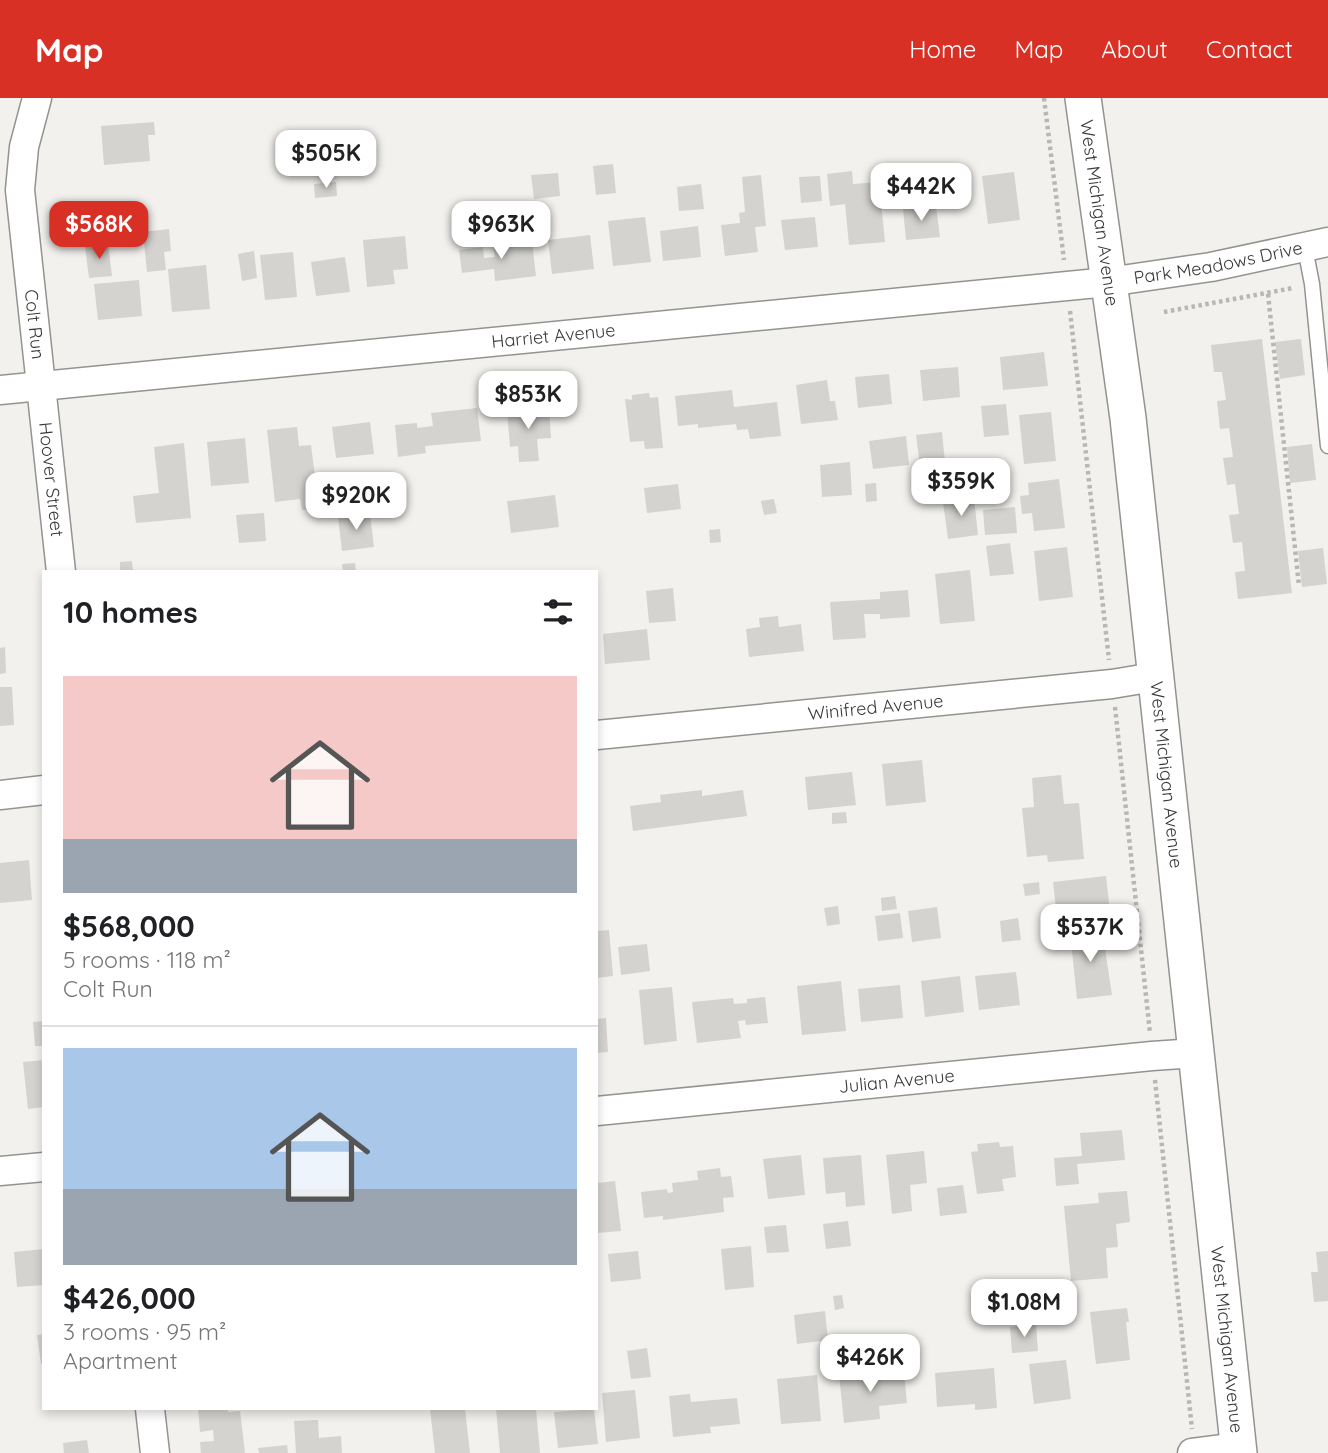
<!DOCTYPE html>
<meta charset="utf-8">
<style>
body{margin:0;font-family:Quicksand,sans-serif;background:#f2f2f2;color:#202124;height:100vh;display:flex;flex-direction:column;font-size:26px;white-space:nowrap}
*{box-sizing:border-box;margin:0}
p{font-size:23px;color:#757577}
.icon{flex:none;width:38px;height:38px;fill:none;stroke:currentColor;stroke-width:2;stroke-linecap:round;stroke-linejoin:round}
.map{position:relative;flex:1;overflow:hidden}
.panel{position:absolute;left:42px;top:472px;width:556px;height:840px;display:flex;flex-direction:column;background:#fff;border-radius:0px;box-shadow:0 4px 10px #0003}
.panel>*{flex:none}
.price{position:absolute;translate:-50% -60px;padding:0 16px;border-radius:14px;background:#fff;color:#222;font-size:23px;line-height:46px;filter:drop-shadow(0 2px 4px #0008)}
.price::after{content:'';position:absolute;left:50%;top:42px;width:21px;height:16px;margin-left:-10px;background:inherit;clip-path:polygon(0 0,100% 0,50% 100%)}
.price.current{background:#d93025;color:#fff}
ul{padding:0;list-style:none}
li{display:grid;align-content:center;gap:14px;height:371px;padding:0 21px}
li+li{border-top:2px solid #e0e0e0}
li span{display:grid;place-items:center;height:217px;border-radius:0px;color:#555}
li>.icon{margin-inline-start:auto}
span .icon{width:126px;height:126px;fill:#fffc;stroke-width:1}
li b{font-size:30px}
h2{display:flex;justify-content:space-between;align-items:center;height:84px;padding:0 21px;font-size:30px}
header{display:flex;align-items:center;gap:42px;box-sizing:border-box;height:98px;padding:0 35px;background:#d93025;color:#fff}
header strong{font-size:33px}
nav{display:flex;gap:38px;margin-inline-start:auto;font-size:24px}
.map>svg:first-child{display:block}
</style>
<header>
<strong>Map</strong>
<nav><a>Home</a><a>Map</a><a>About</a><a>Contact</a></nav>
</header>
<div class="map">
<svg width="1328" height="1355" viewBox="0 0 1328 1355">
<rect width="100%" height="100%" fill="#f2f1ee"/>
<!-- building -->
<g fill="#d4d3cf">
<polygon points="154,24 155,37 148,37 150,63 104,67 101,28"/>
<polygon points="613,66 616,95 596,97 593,68"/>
<polygon points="965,72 967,100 941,102 939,73"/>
<polygon points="852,73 853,86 879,84 885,144 849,147 845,106 830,108 827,76"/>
<polygon points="1014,74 1020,122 988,126 982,78"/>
<polygon points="558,75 560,98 534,101 531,77"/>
<polygon points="761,77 766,128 755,129 758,154 725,158 721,127 740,125 739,115 745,114 742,79"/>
<polygon points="820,78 822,103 801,105 799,79"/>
<polygon points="336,84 337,98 315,100 314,86"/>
<polygon points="701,86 704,111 679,113 677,89"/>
<polygon points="936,108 940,139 906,142 903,111"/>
<polygon points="645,119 651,164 613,168 608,123"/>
<polygon points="815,119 818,149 785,152 781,122"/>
<polygon points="698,128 701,159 663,163 660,133"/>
<polygon points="169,131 171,153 164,154 166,172 147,174 143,134"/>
<polygon points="590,137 594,171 552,176 548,142"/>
<polygon points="405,138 408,171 393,172 395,186 367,189 363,142"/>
<polygon points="532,144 536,178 495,183 494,171 462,175 459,152 483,149 484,160 495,159 493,149"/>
<polygon points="108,146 112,178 89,180 85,149"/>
<polygon points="254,153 257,180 242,183 238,156"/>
<polygon points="293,154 297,199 265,202 260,157"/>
<polygon points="345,159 350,194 316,198 311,164"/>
<polygon points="206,167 210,211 172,214 168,171"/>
<polygon points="139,182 142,218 98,222 94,186"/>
<polygon points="1262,241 1292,495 1238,501 1235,474 1245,473 1242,444 1233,445 1229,417 1239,416 1235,386 1227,387 1223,360 1233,359 1229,330 1220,331 1217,303 1226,302 1222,274 1214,274 1211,247"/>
<polygon points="1301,241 1305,277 1280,281 1275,244"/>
<polygon points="1044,254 1048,288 1003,292 1000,259"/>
<polygon points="958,269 960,299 923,303 920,272"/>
<polygon points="889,276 892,306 858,310 855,279"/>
<polygon points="827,282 830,303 835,303 838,322 801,326 796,287"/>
<polygon points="732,292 734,309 777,304 781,338 750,341 748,331 737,332 736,326 698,330 698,326 678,328 675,298"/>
<polygon points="649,295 650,300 658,299 663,350 645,351 644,343 630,344 625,301 632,302 632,297"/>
<polygon points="1006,306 1009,337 984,339 981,308"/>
<polygon points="536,307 537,312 549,311 551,340 537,341 539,363 519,364 518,348 510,349 507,313 520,312 520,308"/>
<polygon points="477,310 481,343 425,348 426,355 398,359 395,327 417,325 417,330 433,328 431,315"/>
<polygon points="1051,314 1056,363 1024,366 1019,317"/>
<polygon points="370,324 374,356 336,360 332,329"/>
<polygon points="297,329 299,348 311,347 319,411 302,412 300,401 275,404 267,332"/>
<polygon points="942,334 945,364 920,367 916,337"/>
<polygon points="906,338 909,367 873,371 869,343"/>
<polygon points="245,340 249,385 211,388 207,344"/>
<polygon points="184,345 191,420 136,425 133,398 159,395 154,349"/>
<polygon points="1312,346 1316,382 1290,385 1287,349"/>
<polygon points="850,364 852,397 822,399 820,367"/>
<polygon points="1059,381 1065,430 1034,433 1032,415 1022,416 1020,398 1029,397 1028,385"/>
<polygon points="876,385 877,403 866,404 865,386"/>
<polygon points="678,386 681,411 647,415 644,390"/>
<polygon points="555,397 559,429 511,435 507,403"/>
<polygon points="974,400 978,437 948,441 943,404"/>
<polygon points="774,401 777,415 764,417 761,403"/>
<polygon points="1015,409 1017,435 985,437 983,412"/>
<polygon points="264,415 266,443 239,445 236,417"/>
<polygon points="370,416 374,449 342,453 338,419"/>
<polygon points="720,431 721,444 710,445 709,432"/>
<polygon points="1010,445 1014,476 990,478 986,448"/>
<polygon points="1067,449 1073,499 1039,503 1034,453"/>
<polygon points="1323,450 1327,486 1302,489 1298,453"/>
<polygon points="132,463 133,474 120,474 120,464"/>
<polygon points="355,465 356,474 343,474 342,466"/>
<polygon points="970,472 975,523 940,526 935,476"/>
<polygon points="673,490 676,523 649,525 646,493"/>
<polygon points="908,492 910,519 880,521 880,516 864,516 866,540 833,542 830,504 880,501 880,494"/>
<polygon points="778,518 779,529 801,526 804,553 749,559 746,531 760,529 759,520"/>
<polygon points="647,531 650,562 605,566 603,536"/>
<polygon points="5,549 6,575 0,576 0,550"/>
<polygon points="0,589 12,589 14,627 0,628"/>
<polygon points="922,662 926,704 886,708 882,666"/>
<polygon points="852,674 856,707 808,712 805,679"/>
<polygon points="1061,677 1064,706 1079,705 1084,761 1048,764 1047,757 1027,759 1022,710 1034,709 1032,680"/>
<polygon points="702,692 702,698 743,692 747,718 633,733 630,708 661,704 660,697"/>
<polygon points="846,714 847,725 832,726 832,715"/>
<polygon points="29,762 32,802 0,805 0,765"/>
<polygon points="1106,778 1110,814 1057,819 1053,784"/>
<polygon points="1039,784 1040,796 1025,798 1023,786"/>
<polygon points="895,798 897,811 882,813 881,800"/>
<polygon points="838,808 840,826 827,828 824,810"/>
<polygon points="937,809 941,840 912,844 908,813"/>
<polygon points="900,815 903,840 878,843 875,818"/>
<polygon points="1018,820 1021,842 1002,844 1000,823"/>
<polygon points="1102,831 1112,897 1077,901 1070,834"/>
<polygon points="609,832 613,878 597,880 597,833"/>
<polygon points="1067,835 1068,846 1054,848 1052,837"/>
<polygon points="647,846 650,873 621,877 618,849"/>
<polygon points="1016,874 1020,907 979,912 975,878"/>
<polygon points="960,878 964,914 925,919 921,883"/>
<polygon points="841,883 846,933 802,937 797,888"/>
<polygon points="900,887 903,920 861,924 858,891"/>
<polygon points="672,889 677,943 644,947 639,892"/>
<polygon points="765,899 768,925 746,927 745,922 738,923 741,940 697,945 692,904 733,900 734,906 747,905 747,901"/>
<polygon points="606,920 608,954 597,955 597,921"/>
<polygon points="44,923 44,948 35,948 33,924"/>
<polygon points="44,962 44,1009 28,1011 23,964"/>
<polygon points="1122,1032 1125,1062 1077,1066 1079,1086 1056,1088 1054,1060 1082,1058 1080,1035"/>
<polygon points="999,1044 1000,1049 1013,1048 1016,1079 1002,1081 1004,1093 977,1096 971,1054 978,1053 977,1046"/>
<polygon points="924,1053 927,1085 910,1087 912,1113 892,1116 886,1057"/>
<polygon points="801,1057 805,1097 768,1101 763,1061"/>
<polygon points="861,1057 865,1107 846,1109 845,1094 826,1096 823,1060"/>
<polygon points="720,1070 721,1079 731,1078 734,1099 723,1100 724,1114 663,1122 663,1118 644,1120 641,1094 667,1091 668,1095 673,1094 672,1085 698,1082 697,1073"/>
<polygon points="615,1083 621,1133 597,1135 597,1085"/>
<polygon points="963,1087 967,1115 940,1118 937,1090"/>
<polygon points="1127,1093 1130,1124 1116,1126 1118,1149 1106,1150 1108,1180 1071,1183 1064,1108 1099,1105 1098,1095"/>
<polygon points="848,1123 851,1148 826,1151 823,1126"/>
<polygon points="786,1127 789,1154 767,1155 764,1129"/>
<polygon points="751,1148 754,1189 725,1192 721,1151"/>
<polygon points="44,1151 44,1187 17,1189 14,1154"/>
<polygon points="638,1153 641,1181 611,1184 608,1156"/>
<polygon points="1328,1153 1328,1203 1314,1204 1311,1174 1318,1174 1316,1154"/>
<polygon points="842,1197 844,1210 835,1212 833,1198"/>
<polygon points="1127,1210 1129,1224 1126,1224 1130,1262 1096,1266 1090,1214"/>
<polygon points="825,1213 828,1242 797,1246 794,1217"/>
<polygon points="1036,1227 1038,1253 1012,1255 1010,1229"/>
<polygon points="44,1236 44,1266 41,1266 37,1237"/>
<polygon points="647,1250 651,1279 631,1281 627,1253"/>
<polygon points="1066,1262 1071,1301 1034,1306 1029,1266"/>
<polygon points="994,1270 997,1310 975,1312 975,1306 937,1309 935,1275"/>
<polygon points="878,1272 878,1278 904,1275 907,1305 879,1308 880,1321 844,1325 839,1276"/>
<polygon points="817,1277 821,1323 781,1326 777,1281"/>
<polygon points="635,1292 640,1340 606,1344 602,1295"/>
<polygon points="690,1296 691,1304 737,1300 740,1326 710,1329 711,1335 673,1339 669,1298"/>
<polygon points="198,1311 228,1311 228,1314 240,1313 245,1355 201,1355 200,1344 214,1343 213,1332 200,1334"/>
<polygon points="430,1311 465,1311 470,1355 435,1355"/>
<polygon points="496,1311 536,1311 540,1355 500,1355"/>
<polygon points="594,1311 598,1346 558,1350 554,1314"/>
<polygon points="318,1322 319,1340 341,1338 342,1355 296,1355 294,1323"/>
<polygon points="87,1342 89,1355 64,1355 63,1345"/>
<polygon points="287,1347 288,1355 259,1355 258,1350"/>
</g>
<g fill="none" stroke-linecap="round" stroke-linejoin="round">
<defs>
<polyline id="service" points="1305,150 1312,186 1328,348"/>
<g id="minor">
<path id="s1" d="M37,0L24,49L20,92L61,474"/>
<path id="s2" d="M0,292L1108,184L1211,169L1328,144"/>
<path id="s3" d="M597,637L1112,586L1154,579"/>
<polyline points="0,697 44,692"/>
<path id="s4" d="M597,1013L1152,958L1196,955"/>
<polyline points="0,1073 44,1069"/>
<polyline points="150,1311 155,1355"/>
<polyline points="1192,1355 1239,1349"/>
</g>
<g id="tertiary">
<path id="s5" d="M1083,0L1128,320L1239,1355"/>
</g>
</defs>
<!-- service casing -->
<use href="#service" stroke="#949390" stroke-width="17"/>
<!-- minor casing -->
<use href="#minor" stroke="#949390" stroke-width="31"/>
<!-- tertiary casing -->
<use href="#tertiary" stroke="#949390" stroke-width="38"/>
<!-- path -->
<g stroke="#b8b7b5" stroke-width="4.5" stroke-dasharray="3.5 3.5" stroke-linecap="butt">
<polyline points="1044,0 1064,162"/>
<polyline points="1268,196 1299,488"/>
<polyline points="1070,213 1109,562"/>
<polyline points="1164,214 1293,190"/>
<polyline points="1115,609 1150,935"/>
<polyline points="1155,982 1192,1331"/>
</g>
<!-- service -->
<use href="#service" stroke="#fff" stroke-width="14"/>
<!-- minor -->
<use href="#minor" stroke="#fff" stroke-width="28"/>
<!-- tertiary -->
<use href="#tertiary" stroke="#fff" stroke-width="35"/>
</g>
<g text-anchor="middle" stroke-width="5" stroke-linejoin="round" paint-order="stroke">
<!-- street labels -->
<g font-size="18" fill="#393837" stroke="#fffefd">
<text dy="6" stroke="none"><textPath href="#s5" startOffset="116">West Michigan Avenue</textPath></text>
<text dy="6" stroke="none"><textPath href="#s2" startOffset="1225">Park Meadows Drive</textPath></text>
<text dy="6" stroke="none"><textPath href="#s1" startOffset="229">Colt Run</textPath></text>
<text dy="6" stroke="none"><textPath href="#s2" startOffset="556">Harriet Avenue</textPath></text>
<text dy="6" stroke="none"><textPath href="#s1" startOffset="385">Hoover Street</textPath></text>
<text dy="6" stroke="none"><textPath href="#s3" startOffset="280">Winifred Avenue</textPath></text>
<text dy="6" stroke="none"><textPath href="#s5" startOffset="682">West Michigan Avenue</textPath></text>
<text dy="6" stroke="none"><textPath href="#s4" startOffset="301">Julian Avenue</textPath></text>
<text dy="6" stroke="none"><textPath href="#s5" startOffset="1250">West Michigan Avenue</textPath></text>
</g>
</g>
</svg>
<b class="price" style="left:326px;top:92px">$505K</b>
<b class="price" style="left:921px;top:125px">$442K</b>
<b class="price current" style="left:99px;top:163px">$568K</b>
<b class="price" style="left:501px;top:163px">$963K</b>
<b class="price" style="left:528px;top:333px">$853K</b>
<b class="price" style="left:961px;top:420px">$359K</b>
<b class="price" style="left:356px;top:434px">$920K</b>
<b class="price" style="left:1090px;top:866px">$537K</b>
<b class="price" style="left:1024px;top:1241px">$1.08M</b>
<b class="price" style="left:870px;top:1296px">$426K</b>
<section class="panel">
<h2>10 homes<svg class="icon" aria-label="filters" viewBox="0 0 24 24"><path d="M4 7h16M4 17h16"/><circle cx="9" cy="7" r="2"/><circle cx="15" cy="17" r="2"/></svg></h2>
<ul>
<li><span style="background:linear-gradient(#f6c9c9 75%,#9aa5b1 0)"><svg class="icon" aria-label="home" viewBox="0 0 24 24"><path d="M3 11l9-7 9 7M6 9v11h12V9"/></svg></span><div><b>$568,000</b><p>5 rooms · 118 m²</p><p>Colt Run</p></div></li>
<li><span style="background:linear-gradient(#a9c7e8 65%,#9aa5b1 0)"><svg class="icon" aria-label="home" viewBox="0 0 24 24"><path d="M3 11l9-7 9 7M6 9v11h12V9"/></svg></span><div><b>$426,000</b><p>3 rooms · 95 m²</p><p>Apartment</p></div></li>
</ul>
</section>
</div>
